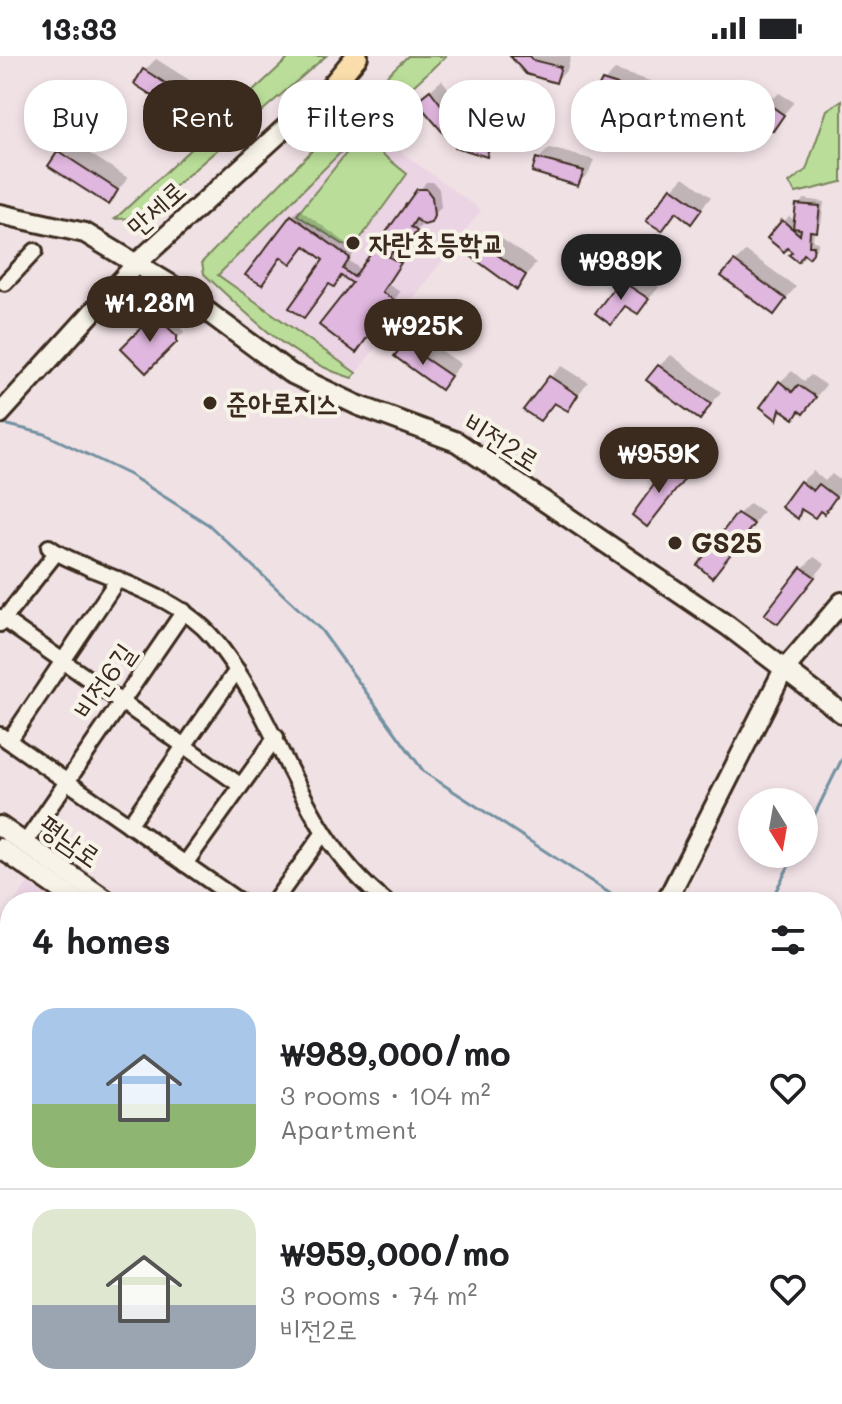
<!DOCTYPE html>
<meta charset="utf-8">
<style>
body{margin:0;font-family:Mali,"Poor Story",sans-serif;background:#f6f6f6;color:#202124;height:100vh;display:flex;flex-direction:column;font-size:30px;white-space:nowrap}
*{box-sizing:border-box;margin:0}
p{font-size:26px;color:#757577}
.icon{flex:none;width:44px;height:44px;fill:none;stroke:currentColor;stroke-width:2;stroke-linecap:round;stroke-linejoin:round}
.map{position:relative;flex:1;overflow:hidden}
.sheet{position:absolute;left:0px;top:836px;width:842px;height:512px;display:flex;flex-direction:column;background:#fff;border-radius:32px 32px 0 0;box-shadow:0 4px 12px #0003}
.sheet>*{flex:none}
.banner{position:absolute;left:24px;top:24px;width:794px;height:72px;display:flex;gap:16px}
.needle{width:52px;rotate:169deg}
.buttons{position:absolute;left:738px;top:732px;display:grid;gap:16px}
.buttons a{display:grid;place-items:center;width:80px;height:80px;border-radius:50%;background:#fff;box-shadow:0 4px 12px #0003;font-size:40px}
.price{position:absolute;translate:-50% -68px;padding:0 18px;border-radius:28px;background:#3b2a1e;color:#fff;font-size:26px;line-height:52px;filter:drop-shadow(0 2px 4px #0008)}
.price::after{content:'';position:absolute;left:50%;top:48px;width:24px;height:18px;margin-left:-12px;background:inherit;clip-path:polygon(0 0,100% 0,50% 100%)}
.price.on{background:#222;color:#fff}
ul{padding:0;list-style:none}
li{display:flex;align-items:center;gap:24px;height:200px;padding:0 32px}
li+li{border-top:2px solid #e0e0e0}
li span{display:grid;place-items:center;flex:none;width:224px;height:160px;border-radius:24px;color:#555}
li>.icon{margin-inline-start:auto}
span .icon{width:96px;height:96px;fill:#fffc;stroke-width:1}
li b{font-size:34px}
h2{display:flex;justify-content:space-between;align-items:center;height:96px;padding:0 32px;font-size:34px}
.tag{padding:0 28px;border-radius:32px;background:#fff;box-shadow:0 4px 12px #0003;font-size:28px;line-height:72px}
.tag.on{background:#3b2a1e;color:#fff}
.status{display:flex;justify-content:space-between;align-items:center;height:56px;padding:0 40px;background:#fff;direction:ltr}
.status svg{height:22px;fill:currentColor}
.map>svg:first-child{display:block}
</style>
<div class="status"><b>13:33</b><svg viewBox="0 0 49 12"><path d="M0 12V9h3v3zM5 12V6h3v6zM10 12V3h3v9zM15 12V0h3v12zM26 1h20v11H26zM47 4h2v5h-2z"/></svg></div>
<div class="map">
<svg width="842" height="1348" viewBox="0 0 842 1348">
<rect width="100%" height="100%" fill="#f0e1e5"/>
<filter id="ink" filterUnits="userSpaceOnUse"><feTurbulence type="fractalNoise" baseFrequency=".0125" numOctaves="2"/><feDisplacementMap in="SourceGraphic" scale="16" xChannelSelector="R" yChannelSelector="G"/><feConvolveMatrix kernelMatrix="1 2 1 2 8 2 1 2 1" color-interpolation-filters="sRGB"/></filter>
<g filter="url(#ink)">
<!-- built -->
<g fill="#ebd4e3">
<polygon points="366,71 481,154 356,317 218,219"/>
<polygon points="28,827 55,846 14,846"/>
<polygon points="10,852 10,1025 0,1018 0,865"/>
</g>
<!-- green -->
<g fill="#bade99" stroke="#7a845c" stroke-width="2">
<polygon points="291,0 326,0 138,162 115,163"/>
<polygon points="408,0 446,0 377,63 356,48"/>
<polygon points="842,44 842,126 796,137 789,127 806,114 827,54"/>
<path d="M345,56L366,71L218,219L356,317L352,322C290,304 250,260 204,218L202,206L309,98Z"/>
<polygon points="360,80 407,118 352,194 297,159"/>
<polygon points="10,872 10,945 0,939 0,886"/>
<polygon points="842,879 842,1064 832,1062 832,900"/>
<polygon points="203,1338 253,1338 239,1348 190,1348"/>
<polygon points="444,1338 509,1338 502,1348 429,1348"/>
</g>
<!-- shadow -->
<g fill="#0003">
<polygon points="513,0 571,0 567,14 556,25"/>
<polygon points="156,3 213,39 193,63 145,14"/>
<polygon points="615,14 657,27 653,40 642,52 603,26"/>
<polygon points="442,24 474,67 499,75 497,88 486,99 418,45"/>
<polygon points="761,31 774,42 779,37 794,46 772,72 759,63 746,77 732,67"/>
<polygon points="70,85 128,122 108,147 59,96"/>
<polygon points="550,92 594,104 589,117 577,128 538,103"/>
<polygon points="684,121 711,141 691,165 677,155 661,172 673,133"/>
<polygon points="426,126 433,126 439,133 441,151 430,165 405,180 395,193 407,199 388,228 400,236 363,287 355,226 343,218 334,229 326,203 306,188 283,200 262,227 292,160 299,153 356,194 349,205 362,214"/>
<polygon points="804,143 824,146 821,168 814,173 813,185 818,186 818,190 809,200 770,182 789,160 796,166 798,149"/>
<polygon points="495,178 536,207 517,231 483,189"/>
<polygon points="746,195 796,231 774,256 735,206"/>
<polygon points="633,214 659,231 638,256 627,249 611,266 622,226"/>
<polygon points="167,256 184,276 146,314 123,292 158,257"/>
<polygon points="417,278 461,308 441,331 405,289"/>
<polygon points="671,299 721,336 700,361 659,310"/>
<polygon points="562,310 588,326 568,352 556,345 540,363 550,322"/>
<polygon points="792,315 804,325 811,319 826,329 803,356 784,354 777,361 780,326"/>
<polygon points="683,397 697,408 647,468 672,409"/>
<polygon points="813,415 825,425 832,418 842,426 842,434 824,455 806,453 798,461 801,426"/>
<polygon points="750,447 763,456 712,519 739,458"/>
<polygon points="814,501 825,508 778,566 803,512"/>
<polygon points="0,961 10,965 10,1009 0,1002"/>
</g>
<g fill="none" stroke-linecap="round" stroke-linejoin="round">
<!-- stream -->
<g stroke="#7291a1" stroke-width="3">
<polyline points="0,367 45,378 130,419 209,469 321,574 424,716 623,846"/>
<polyline points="804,780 842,703"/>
<polyline points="770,846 795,798"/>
<polyline points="307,1348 325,1338"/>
</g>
</g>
<!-- building -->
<g fill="#e0b7df" stroke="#3b2a1e" stroke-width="2">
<polygon points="510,0 530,0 533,4 561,11 556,27 526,18"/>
<polygon points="143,13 203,51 194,66 134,28"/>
<polygon points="602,24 646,38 642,54 595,38"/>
<polygon points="430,34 463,78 489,87 487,101 455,91 416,45"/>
<polygon points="748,42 762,52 767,47 784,59 773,75 757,64 746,79 729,67"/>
<polygon points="58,95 118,134 109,149 48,110"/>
<polygon points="536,102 584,115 578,130 532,116"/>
<polygon points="671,131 702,153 691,168 676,156 662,175 646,165"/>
<polygon points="417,133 426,133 432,141 434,160 431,167 424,169 416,163 411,171 417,175 409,186 404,181 389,201 401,207 382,236 394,244 356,297 319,269 352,227 341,220 334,231 329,228 304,262 289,252 323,204 305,190 291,208 281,201 262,229 245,219 291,159 350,202 343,213 354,221"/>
<polygon points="796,148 820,150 817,176 810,175 809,190 814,190 813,197 809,202 804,198 798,206 789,199 792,196 787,192 784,196 767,182 782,164 800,179 801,173 793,172"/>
<polygon points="482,188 526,219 517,234 472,201"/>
<polygon points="734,205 786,243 774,259 721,220"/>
<polygon points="620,224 649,243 638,258 625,250 611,269 595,257"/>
<polygon points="159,263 177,280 177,286 146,317 121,292 149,264"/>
<polygon points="404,288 451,320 441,334 394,300"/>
<polygon points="658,309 711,348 700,364 646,324"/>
<polygon points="549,320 578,339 568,355 554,347 540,365 523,354"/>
<polygon points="779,325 792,336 798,329 816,341 803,358 799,355 794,363 780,353 777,364 760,351"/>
<polygon points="670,407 687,420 647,471 632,459"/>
<polygon points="800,425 813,435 819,428 836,441 824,458 820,455 815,462 801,453 798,463 781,451"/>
<polygon points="737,457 754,468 712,522 697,509"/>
<polygon points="801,511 815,521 778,568 764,559"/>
<polygon points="0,971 10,977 10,1011 0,1005"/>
<polygon points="43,1338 62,1338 55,1348 36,1348"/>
</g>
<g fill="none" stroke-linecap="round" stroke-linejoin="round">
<defs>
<g id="street">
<polyline points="5,227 35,195"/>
<path d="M49,491C61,501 78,506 92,513C133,530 184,547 213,582C284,667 297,776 386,846"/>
<polyline points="0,561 240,729"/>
<polyline points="0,568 56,497"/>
<polyline points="0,679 240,846"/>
<polyline points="9,685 118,523"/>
<polyline points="129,769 237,614"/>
<polyline points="25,787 184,555"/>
<polyline points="185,808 276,681"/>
<polyline points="274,846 322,779"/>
<polyline points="832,900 842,879"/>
<polyline points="832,1106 842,1107"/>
<polyline points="832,1201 842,1202"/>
<polyline points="662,1338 673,1348"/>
<polyline points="505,1348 513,1338"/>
<polyline points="600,1348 607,1338"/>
</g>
<g id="secondary">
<polyline points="0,158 85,177 173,230 290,317 357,349 457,386 728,570 842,657"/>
<polyline points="0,358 137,207 341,21"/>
<polyline points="0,770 109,846"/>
<polyline points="0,792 78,846"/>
<polyline points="666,846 783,615 842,546"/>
<polyline points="832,1281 842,1281"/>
<polyline points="832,1294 842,1295"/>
<polyline points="832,1322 842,1317"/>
<polyline points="749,1338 751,1348"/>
<polyline points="149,1348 163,1338"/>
<polyline points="780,1348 783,1338"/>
<polyline points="804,1348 814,1338"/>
</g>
<polyline id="primary" points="333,29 357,0"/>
</defs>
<!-- street casing -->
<use href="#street" stroke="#3b2a1e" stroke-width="20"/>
<!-- secondary casing -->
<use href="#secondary" stroke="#3b2a1e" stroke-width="24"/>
<!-- primary casing -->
<use href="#primary" stroke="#3b2a1e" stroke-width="26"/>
<!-- street -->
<use href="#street" stroke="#f7f3e8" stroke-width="14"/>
<!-- secondary -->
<use href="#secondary" stroke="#f7f3e8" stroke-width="18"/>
<!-- primary -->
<use href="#primary" stroke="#f9deab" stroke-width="20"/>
</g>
</g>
<!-- markers -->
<g fill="#3b2a1e" stroke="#f7f3e8" stroke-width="3">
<circle cx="353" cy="187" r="8"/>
<circle cx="210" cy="347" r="8"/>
<circle cx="675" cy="487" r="8"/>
</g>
<g text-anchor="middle" stroke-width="8" stroke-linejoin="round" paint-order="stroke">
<!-- street labels -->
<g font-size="28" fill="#3b2a1e" stroke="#f7f3e8">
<text transform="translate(156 152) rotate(-42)" y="10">만세로</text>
<text transform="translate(502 386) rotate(32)" y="10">비전2로</text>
<text transform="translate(104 625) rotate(-55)" y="10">비전6길</text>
<text transform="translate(70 785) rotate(35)" y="10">평남로</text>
</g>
<!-- poi labels -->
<g font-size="28" font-weight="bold" fill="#3b2a1e" stroke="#f7f3e8" text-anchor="start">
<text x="369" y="197">자란초등학교</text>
<text x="226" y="357">준아로지스</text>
<text x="691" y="497">GS25</text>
</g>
</g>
</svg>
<div class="buttons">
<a><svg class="needle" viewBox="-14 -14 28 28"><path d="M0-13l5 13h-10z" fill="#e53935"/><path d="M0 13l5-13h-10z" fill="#757577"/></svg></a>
</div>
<b class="price on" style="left:621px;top:246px">₩989K</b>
<b class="price" style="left:150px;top:288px">₩1.28M</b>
<b class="price" style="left:423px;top:311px">₩925K</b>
<b class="price" style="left:659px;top:439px">₩959K</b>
<div class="banner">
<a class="tag">Buy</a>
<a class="tag on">Rent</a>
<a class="tag">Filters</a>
<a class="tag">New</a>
<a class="tag">Apartment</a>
</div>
<section class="sheet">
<h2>4 homes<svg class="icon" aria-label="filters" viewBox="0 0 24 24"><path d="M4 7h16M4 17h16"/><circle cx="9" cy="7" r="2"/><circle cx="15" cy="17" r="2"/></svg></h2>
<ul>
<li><span style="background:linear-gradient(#a9c7e8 60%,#8fb573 0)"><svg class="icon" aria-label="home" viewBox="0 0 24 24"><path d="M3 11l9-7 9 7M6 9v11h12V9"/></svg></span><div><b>₩989,000/mo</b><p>3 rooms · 104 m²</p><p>Apartment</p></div><svg class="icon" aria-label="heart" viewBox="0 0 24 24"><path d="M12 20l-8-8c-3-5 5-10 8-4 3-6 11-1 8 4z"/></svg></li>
<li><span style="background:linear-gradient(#dfe7d0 60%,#9aa5b1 0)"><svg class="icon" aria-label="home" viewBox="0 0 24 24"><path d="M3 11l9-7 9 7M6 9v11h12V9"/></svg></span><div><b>₩959,000/mo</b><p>3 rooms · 74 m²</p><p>비전2로</p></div><svg class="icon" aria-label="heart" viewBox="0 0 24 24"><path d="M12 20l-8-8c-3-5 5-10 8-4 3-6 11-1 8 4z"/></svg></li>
</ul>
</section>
</div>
